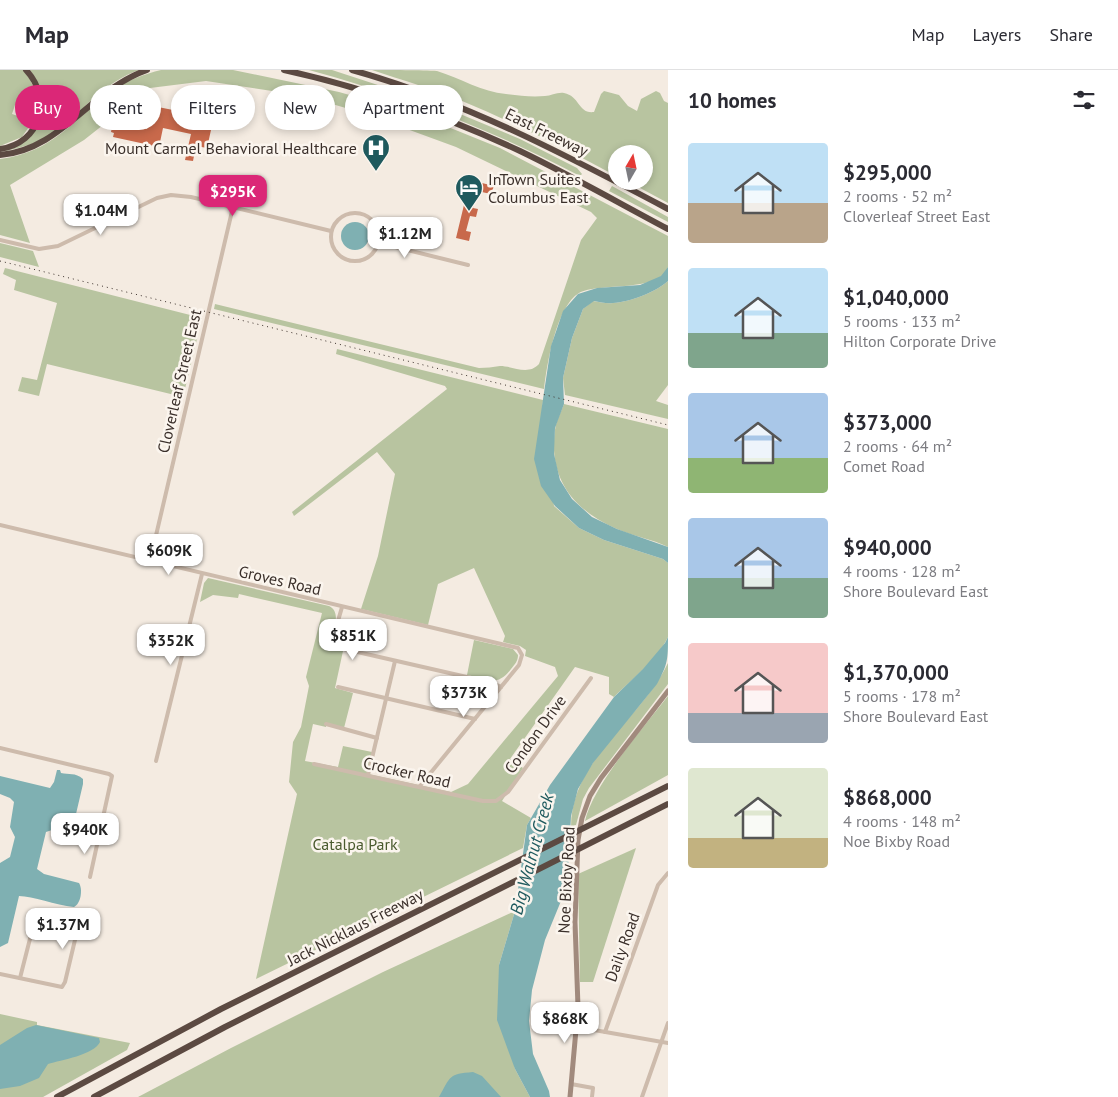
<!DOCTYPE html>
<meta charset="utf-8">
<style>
body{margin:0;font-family:"PT Sans",sans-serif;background:#f7f7f7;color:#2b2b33;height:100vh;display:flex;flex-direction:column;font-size:19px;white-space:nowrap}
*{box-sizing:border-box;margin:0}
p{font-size:16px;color:#7c7c81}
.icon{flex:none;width:28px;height:28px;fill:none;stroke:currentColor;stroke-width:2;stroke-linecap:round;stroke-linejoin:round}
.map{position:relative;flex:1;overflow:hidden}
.side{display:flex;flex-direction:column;background:#fff;width:450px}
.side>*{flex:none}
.banner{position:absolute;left:15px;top:15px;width:475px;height:45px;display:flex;gap:10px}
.needle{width:32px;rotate:9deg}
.controls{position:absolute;left:608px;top:75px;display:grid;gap:10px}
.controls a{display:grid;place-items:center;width:45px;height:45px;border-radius:50%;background:#fff;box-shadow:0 2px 8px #0003;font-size:25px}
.price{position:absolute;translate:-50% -42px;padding:0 11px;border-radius:10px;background:#fff;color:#222;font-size:16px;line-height:32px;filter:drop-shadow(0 1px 2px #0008)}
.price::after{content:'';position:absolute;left:50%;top:30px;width:15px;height:11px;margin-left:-8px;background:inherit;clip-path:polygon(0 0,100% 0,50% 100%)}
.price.active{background:#db2777;color:#fff}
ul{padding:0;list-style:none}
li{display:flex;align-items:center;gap:15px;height:125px;padding:0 20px}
li span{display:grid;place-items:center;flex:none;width:140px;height:100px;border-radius:5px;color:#555}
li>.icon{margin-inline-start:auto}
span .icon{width:60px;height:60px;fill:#fffc;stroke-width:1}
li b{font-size:21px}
h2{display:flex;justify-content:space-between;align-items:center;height:60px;padding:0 20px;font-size:21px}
.tag{padding:0 18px;border-radius:22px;background:#fff;box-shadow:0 2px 8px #0003;font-size:18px;line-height:45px}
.tag.active{background:#db2777;color:#fff}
header{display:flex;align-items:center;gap:30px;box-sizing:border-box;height:70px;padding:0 25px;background:#fff;border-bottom:1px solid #e1e1e2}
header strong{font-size:24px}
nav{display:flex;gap:28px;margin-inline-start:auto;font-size:18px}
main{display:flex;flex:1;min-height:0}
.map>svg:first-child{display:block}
</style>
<header>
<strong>Map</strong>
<nav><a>Map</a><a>Layers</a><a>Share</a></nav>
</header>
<main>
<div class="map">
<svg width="668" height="1027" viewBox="0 0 668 1027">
<rect width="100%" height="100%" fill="#f4ebe1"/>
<!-- green -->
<g fill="#b8c4a0">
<path d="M0,0H23C33,12 38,24 37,39L15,35L12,44L21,47L28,43L32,44L35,48L22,67L0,76Z"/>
<path d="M30,0H139C107,11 86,37 61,57C43,72 22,78 0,82L34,61C39,35 47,23 30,0Z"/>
<path d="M161,0H233L339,22L416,44L500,78L668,166C668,175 668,188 668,197C661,223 598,212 579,223C556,237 547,294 544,319L214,239L215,234L479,298C486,298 493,297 500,296C513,296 528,306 539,294L581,170L597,148L591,142L456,77L366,44L305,26L206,11L150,18L84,70L10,115L30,173L0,165V89C54,82 72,50 112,21C127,10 145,4 161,0Z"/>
<path d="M309,0H332L436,34L520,69L577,98L582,104L580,106C490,59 407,27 309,0Z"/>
<path d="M372,0C388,0 423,0 437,1C460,8 482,22 506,24C519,26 533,27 545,26C551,26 557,22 564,23C580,26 578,44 594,42L601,24L604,21L619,25L628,36L637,41L641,29L656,21L660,23L664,31L668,33V133L627,111H644V84H616V106C566,79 515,53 462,31C433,19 402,10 372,0Z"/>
<polygon points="612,116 668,147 668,152 609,121"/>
<polygon points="0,173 33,181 39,197 0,187"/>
<polygon points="5,198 202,248 183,327 47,294 39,326 18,321 22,307 37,310 57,233 14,220 16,210 3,204"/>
<path d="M668,211V315L656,331L668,335V349L565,325L563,308L572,268L583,239L593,231C600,232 607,234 613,233C630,232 656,222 668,211Z"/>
<path d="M337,279L543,330L542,343L554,436L579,458L604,470L663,489L668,493V567C657,590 632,609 614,627L609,624V607L575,597L510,689L523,698L502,731L531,748L527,755L523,778L256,909L297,724L289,712L293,672L301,657L309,616L306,607L322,543L239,524L238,528L213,525L200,532L204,513L208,508L329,536C343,543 331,561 333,574L337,578L343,581L335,618L353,623L344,658L326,654V657L313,654L305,691L338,697L343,676L372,682L368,704L451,722L468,714L558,606L555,597L525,586L526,580L520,576L503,572L505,566L474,498L438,514L428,555L361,539L378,486L395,404L377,382L294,446L292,442L447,319L445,316L336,284Z"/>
<path d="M564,334L668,359V477C652,469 633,466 617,459C574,441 548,408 555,360C556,351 561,342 564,334Z"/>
<path d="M474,570L513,579L518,585C518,591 515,594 511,599C497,618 487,609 467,605Z"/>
<path d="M668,593V614L589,718L583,729L576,755L571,757C571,689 641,650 668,593Z"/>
<path d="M668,626V705L585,751C593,715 644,657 668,626Z"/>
<polygon points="636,778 593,912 580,912 578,804"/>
<polygon points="515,841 499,895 515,999 530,1027 138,1027 231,978 383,902"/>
<polygon points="0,944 37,952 37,955 130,973 127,980 43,1027 0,1027"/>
</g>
<!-- water -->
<g fill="#7fb0b2">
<circle cx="355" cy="166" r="14"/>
<path d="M668,197V211C656,222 630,232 613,233C607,234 600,232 594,231L583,239L572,268L563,308L564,334L555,358L554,384L560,410L572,429L592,447L617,459L668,477V493L663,489L604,470L579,458L555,436L541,416L534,389L551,276L563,241L578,224L597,218L640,215L661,206Z"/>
<path d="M668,567C668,589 668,594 657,614L593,693L578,719L571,746L568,801L561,831L545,870L532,920L529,951L533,984L549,1021L550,1027H530L515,999L497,950L499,895L515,841L527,755L550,715L614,627L643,599L665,573Z"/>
<path d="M57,700H60L61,703C69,705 75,702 83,709V714L72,761L70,763L52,760L46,762L37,799L44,804L79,813C83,819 81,834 74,837C55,835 33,826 19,826L8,873L0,877V793L10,787L15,767L10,757L14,732L10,728L0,724V706L50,718L54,712Z"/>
<path d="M36,955L99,968L100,972C94,985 61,990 48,994L39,1008L20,1016L0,1019V975L27,958Z"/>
<path d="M473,1002L482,1006L501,1027H439C451,1006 448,1004 473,1002Z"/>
</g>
<!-- building -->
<g fill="#c8694b">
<polygon points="184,27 196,30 193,42 207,45 211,31 217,33 207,78 196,76 193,91 185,90 191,64 163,58 159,77 113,67 114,63 111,62 113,52 147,59 153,36 173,40 175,32 183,34"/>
<polygon points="470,110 494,116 491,124 477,121 473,138 478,139 476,147 470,146 466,161 471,162 469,171 456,168"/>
</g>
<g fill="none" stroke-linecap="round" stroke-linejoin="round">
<!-- street -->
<g stroke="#cdbbac" stroke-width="4">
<circle cx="355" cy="167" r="24"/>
<polyline points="0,170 39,179 58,176 157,128 171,125 191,127 331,161"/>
<polyline points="379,173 468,195"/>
<polyline points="0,455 518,578 522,585 519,595 419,717"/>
<polyline points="150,491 233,137"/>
<path d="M342,537C339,549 330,569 340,578L493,613L501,617"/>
<polyline points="338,617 475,649"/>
<polyline points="326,654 377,668"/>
<polyline points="0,678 109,704 112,706 90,807"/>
<polyline points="156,691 202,504"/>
<polyline points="314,694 483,731 496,731 508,722 591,608"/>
<polyline points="368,705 395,591"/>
<polyline points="0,904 62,917 65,912 79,853"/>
<polyline points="20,908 33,857 76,867"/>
<polyline points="577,957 668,973"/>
<polyline points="605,962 658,815 668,803"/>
<polyline points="571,1014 593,1018 592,1027"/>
<polyline points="642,1027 668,953"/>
</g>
<!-- secondary -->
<polyline stroke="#a18a7d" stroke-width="5" points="570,1027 578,937 575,852 578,770 582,748 590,726 601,708 668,621"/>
<!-- highway -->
<g stroke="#5c4a42" stroke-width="6">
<path d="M284,0C366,18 445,46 520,81C570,105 619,133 668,159"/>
<path d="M352,0C464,31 566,85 668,139"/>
<path d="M0,79C41,73 53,29 26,0"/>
<path d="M0,85C61,80 90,20 147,0"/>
<polyline points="57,1027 221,939 668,716"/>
<polyline points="94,1027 225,957 668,734"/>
</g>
<!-- rail -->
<polyline stroke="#3b302b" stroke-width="1" stroke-dasharray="1 4" stroke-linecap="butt" points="0,191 668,355"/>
</g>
<!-- icons -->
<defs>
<symbol id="hospital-pin" viewBox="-11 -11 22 30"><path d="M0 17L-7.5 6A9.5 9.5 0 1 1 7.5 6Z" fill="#1f5a5e" stroke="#fbf5ee"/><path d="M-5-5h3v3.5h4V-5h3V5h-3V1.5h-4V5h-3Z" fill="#fff"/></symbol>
<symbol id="hotel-pin" viewBox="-11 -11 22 30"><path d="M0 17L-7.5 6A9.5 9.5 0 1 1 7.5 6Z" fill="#1f5a5e" stroke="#fbf5ee"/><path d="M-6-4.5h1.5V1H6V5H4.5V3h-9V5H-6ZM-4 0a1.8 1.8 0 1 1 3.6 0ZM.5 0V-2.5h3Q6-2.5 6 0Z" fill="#fff"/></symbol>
</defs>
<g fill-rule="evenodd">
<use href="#hospital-pin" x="360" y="62" width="32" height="43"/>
<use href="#hotel-pin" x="453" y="102" width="32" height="43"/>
</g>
<g text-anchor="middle" stroke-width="5" stroke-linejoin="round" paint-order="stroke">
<!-- street labels -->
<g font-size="16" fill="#3b302b" stroke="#fbf5ee">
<text transform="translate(547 62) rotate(26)" y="6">East Freeway</text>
<text transform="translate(179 311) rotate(-77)" y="6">Cloverleaf Street East</text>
<text transform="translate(280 510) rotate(13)" y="6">Groves Road</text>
<text transform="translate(535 664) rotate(-54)" y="6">Condon Drive</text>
<text transform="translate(407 702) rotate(13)" y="6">Crocker Road</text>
<text transform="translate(566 810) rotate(-87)" y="6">Noe Bixby Road</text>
<text transform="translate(355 857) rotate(-27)" y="6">Jack Nicklaus Freeway</text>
<text transform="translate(622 877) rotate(-70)" y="6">Daily Road</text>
</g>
<!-- poi labels -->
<g font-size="16" fill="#3b302b" stroke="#fbf5ee" text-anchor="end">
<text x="357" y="84">Mount Carmel Behavioral Healthcare</text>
<text x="488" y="115" text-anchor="start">InTown Suites<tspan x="488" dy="18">Columbus East</tspan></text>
</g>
<!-- park labels -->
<g font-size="16" fill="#4a5a2e" stroke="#fbf5ee">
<text x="355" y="780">Catalpa Park</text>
</g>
<!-- water labels -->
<g font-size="18" font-style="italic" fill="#1f5a5e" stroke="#fbf5ee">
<text transform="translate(532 784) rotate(-75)" y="6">Big Walnut Creek</text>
</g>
</g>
</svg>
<div class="controls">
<a><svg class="needle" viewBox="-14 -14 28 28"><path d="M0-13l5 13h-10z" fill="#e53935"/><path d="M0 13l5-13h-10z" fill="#7c7c81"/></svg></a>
</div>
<b class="price active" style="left:233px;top:147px">$295K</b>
<b class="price" style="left:101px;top:166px">$1.04M</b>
<b class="price" style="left:405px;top:189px">$1.12M</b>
<b class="price" style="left:169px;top:506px">$609K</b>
<b class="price" style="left:353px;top:591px">$851K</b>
<b class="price" style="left:171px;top:596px">$352K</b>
<b class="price" style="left:464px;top:648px">$373K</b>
<b class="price" style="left:85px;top:785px">$940K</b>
<b class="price" style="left:63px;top:880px">$1.37M</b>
<b class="price" style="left:565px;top:974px">$868K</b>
<div class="banner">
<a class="tag active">Buy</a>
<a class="tag">Rent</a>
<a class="tag">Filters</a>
<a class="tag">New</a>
<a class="tag">Apartment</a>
</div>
</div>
<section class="side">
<h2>10 homes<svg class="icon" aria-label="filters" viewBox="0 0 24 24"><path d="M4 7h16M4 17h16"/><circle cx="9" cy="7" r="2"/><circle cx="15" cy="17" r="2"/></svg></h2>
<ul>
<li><span style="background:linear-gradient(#bfe0f5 60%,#b9a48a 0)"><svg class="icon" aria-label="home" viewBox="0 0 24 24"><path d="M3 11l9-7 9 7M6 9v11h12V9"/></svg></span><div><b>$295,000</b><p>2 rooms · 52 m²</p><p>Cloverleaf Street East</p></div></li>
<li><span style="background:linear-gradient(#bfe0f5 65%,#7fa58c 0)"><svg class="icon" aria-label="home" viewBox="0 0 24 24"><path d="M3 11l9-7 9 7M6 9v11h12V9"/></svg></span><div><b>$1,040,000</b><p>5 rooms · 133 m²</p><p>Hilton Corporate Drive</p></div></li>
<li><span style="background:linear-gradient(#a9c7e8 65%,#8fb573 0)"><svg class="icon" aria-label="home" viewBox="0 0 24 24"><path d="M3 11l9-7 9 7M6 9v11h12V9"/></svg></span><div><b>$373,000</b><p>2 rooms · 64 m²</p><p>Comet Road</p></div></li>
<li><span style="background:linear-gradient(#a9c7e8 60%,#7fa58c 0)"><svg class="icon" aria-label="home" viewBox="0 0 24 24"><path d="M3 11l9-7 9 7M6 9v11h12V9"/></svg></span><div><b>$940,000</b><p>4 rooms · 128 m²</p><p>Shore Boulevard East</p></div></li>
<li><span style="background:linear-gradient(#f6c9c9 70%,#9aa5b1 0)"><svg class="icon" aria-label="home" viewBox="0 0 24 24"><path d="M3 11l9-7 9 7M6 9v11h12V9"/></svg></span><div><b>$1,370,000</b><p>5 rooms · 178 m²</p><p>Shore Boulevard East</p></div></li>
<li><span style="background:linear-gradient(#dfe7d0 70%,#c2b280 0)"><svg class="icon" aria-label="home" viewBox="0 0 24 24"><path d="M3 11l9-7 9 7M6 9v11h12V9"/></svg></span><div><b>$868,000</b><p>4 rooms · 148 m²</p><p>Noe Bixby Road</p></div></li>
</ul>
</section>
</main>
